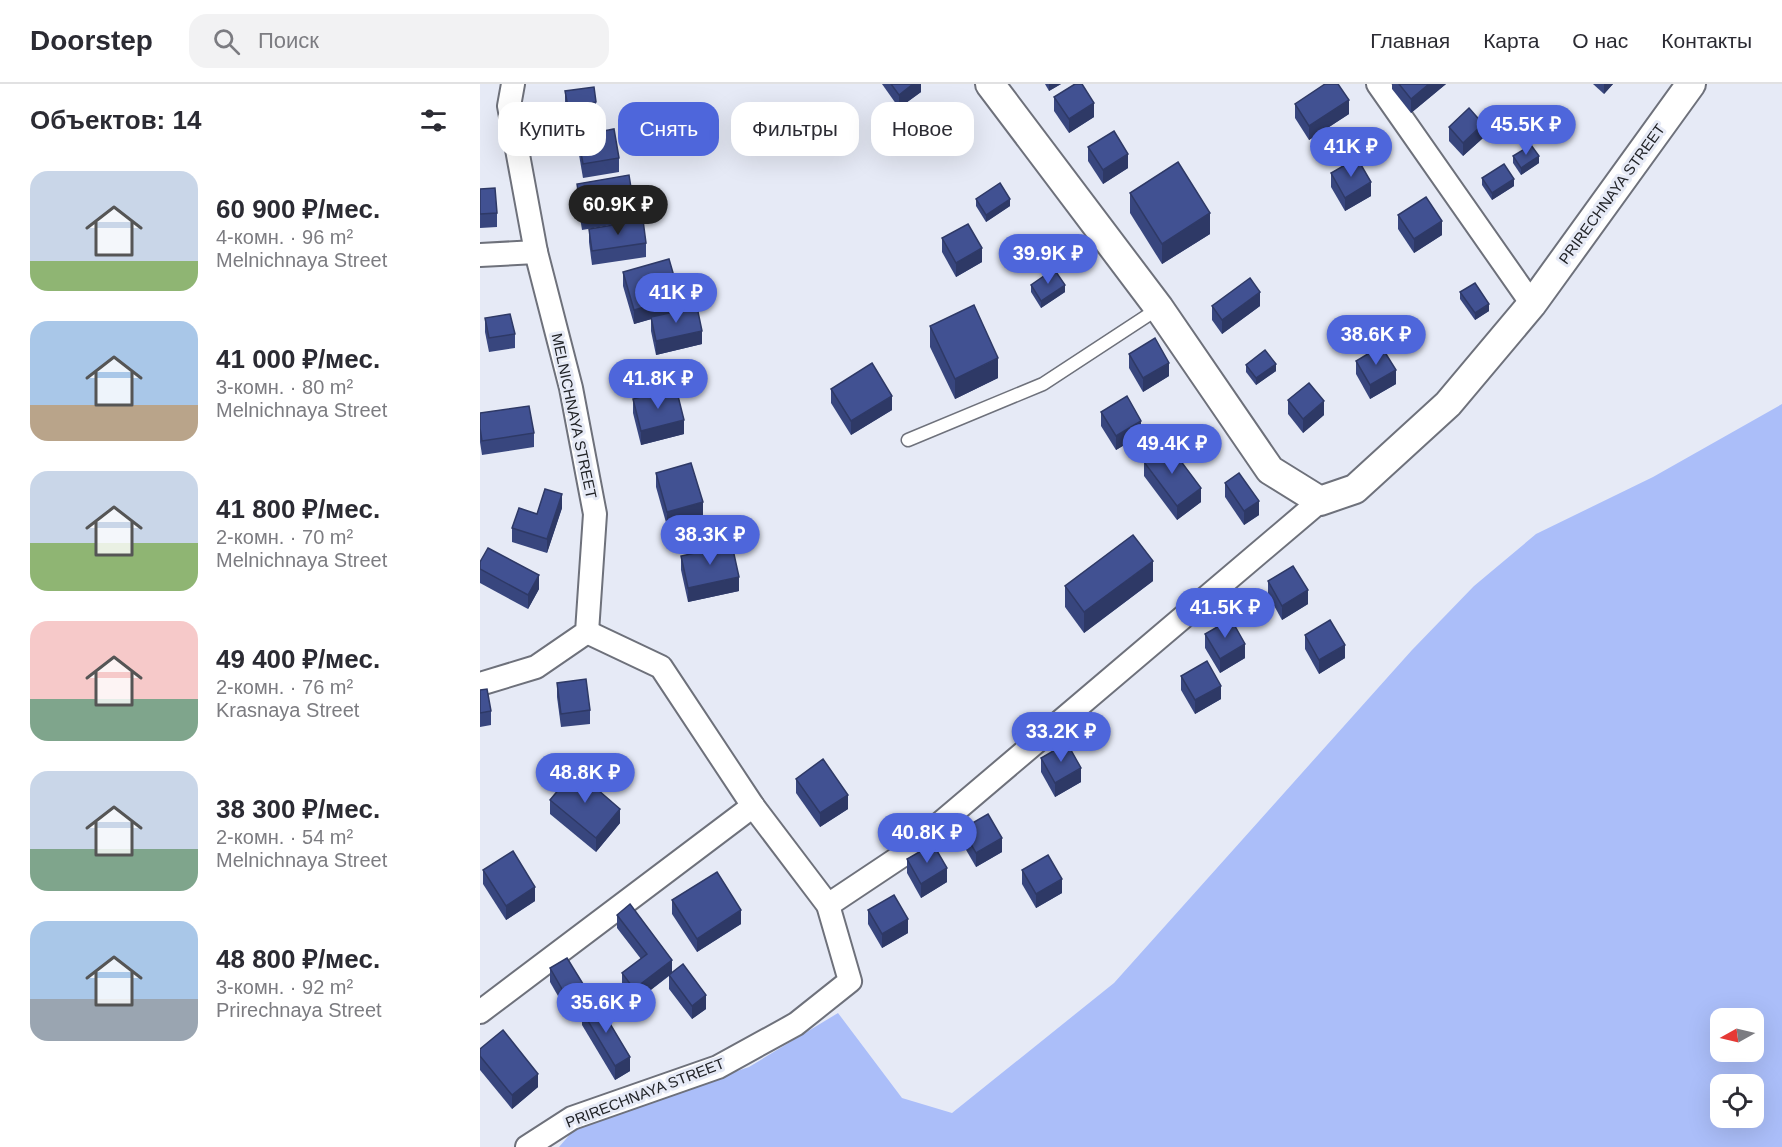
<!DOCTYPE html>
<html lang="ru">
<meta charset="utf-8">
<style>
body{margin:0;font-family:Arial,sans-serif;background:#f2f2f3;color:#2b2b33;height:100vh;display:flex;flex-direction:column;font-size:22px;white-space:nowrap}
*{box-sizing:border-box;margin:0}
p{font-size:20px;color:#7c7c81}
.icon{flex:none;width:33px;height:33px;fill:none;stroke:currentColor;stroke-width:2;stroke-linecap:round;stroke-linejoin:round}
.map{position:relative;flex:1;overflow:hidden}
.drawer{display:flex;flex-direction:column;background:#fff;width:480px}
.drawer>*{flex:none}
.guide{position:absolute;left:18px;top:18px;width:570px;height:54px;display:flex;gap:12px}
.needle{width:39px;rotate:262deg}
.fabs{position:absolute;left:1230px;top:924px;display:grid;gap:12px}
.fabs a{display:grid;place-items:center;width:54px;height:54px;border-radius:12px;background:#fff;box-shadow:0 6px 24px #0002;font-size:30px}
.price{position:absolute;translate:-50% -51px;padding:0 14px;border-radius:21px;background:#4e66db;color:#fff;font-size:20px;line-height:39px;filter:drop-shadow(0 2px 3px #0008)}
.price::after{content:'';position:absolute;left:50%;top:36px;width:18px;height:14px;margin-left:-9px;background:inherit;clip-path:polygon(0 0,100% 0,50% 100%)}
.price.on{background:#222;color:#fff}
ul{padding:0;list-style:none}
li{display:flex;align-items:center;gap:18px;height:150px;padding:0 30px}
li span{display:grid;place-items:center;flex:none;width:168px;height:120px;border-radius:18px;color:#555}
li>.icon{margin-inline-start:auto}
span .icon{width:72px;height:72px;fill:#fffc;stroke-width:1}
li b{font-size:26px}
h2{display:flex;justify-content:space-between;align-items:center;height:72px;padding:0 30px;font-size:26px}
.chip{padding:0 21px;border-radius:18px;background:#fff;box-shadow:0 6px 24px #0002;font-size:21px;line-height:54px}
.chip.on{background:#4e66db;color:#fff}
header{display:flex;align-items:center;gap:36px;box-sizing:border-box;height:84px;padding:0 30px;background:#fff;border-bottom:2px solid #e1e1e2}
header strong{font-size:28px}
nav{display:flex;gap:33px;margin-inline-start:auto;font-size:21px}
.search{width:420px;height:54px;background:#f2f2f3;display:flex;align-items:center;gap:15px;box-sizing:border-box;padding:0 21px;border-radius:18px;color:#7c7c81;font-size:22px}
main{display:flex;flex:1;min-height:0}
.map>svg:first-child{display:block}
</style>
<header>
<strong>Doorstep</strong>
<div class="search"><svg class="icon" aria-label="search" viewBox="0 0 24 24"><circle cx="10" cy="10" r="6"/><path d="M15 15l6 6"/></svg>Поиск</div>
<nav><a>Главная</a><a>Карта</a><a>О нас</a><a>Контакты</a></nav>
</header>
<main>
<section class="drawer">
<h2>Объектов: 14<svg class="icon" aria-label="filters" viewBox="0 0 24 24"><path d="M4 7h16M4 17h16"/><circle cx="9" cy="7" r="2"/><circle cx="15" cy="17" r="2"/></svg></h2>
<ul>
<li><span style="background:linear-gradient(#c9d6e8 75%,#8fb573 0)"><svg class="icon" aria-label="home" viewBox="0 0 24 24"><path d="M3 11l9-7 9 7M6 9v11h12V9"/></svg></span><div><b>60 900 ₽/мес.</b><p>4-комн. · 96 m²</p><p>Melnichnaya Street</p></div></li>
<li><span style="background:linear-gradient(#a9c7e8 70%,#b9a48a 0)"><svg class="icon" aria-label="home" viewBox="0 0 24 24"><path d="M3 11l9-7 9 7M6 9v11h12V9"/></svg></span><div><b>41 000 ₽/мес.</b><p>3-комн. · 80 m²</p><p>Melnichnaya Street</p></div></li>
<li><span style="background:linear-gradient(#c9d6e8 60%,#8fb573 0)"><svg class="icon" aria-label="home" viewBox="0 0 24 24"><path d="M3 11l9-7 9 7M6 9v11h12V9"/></svg></span><div><b>41 800 ₽/мес.</b><p>2-комн. · 70 m²</p><p>Melnichnaya Street</p></div></li>
<li><span style="background:linear-gradient(#f6c9c9 65%,#7fa58c 0)"><svg class="icon" aria-label="home" viewBox="0 0 24 24"><path d="M3 11l9-7 9 7M6 9v11h12V9"/></svg></span><div><b>49 400 ₽/мес.</b><p>2-комн. · 76 m²</p><p>Krasnaya Street</p></div></li>
<li><span style="background:linear-gradient(#c9d6e8 65%,#7fa58c 0)"><svg class="icon" aria-label="home" viewBox="0 0 24 24"><path d="M3 11l9-7 9 7M6 9v11h12V9"/></svg></span><div><b>38 300 ₽/мес.</b><p>2-комн. · 54 m²</p><p>Melnichnaya Street</p></div></li>
<li><span style="background:linear-gradient(#a9c7e8 65%,#9aa5b1 0)"><svg class="icon" aria-label="home" viewBox="0 0 24 24"><path d="M3 11l9-7 9 7M6 9v11h12V9"/></svg></span><div><b>48 800 ₽/мес.</b><p>3-комн. · 92 m²</p><p>Prirechnaya Street</p></div></li>
</ul>
</section>
<div class="map">
<svg width="1302" height="1063" viewBox="0 0 1302 1063">
<rect width="100%" height="100%" fill="#e6eaf6"/>
<!-- green -->
<path fill="#abbef9" fill-rule="evenodd" d="M1302,320V1063H79L92,1048L141,1026L269,983L358,929L422,1014L472,1029L634,899L932,566L994,502L1056,450L1173,393ZM1240,934H1274V968H1240ZM1240,1000H1274V1034H1240Z"/>
<g fill="none" stroke-linecap="round" stroke-linejoin="round">
<defs>
<polyline id="service" points="428,356 563,300 679,224"/>
<g id="minor">
<polyline points="898,0 1052,220"/>
<polyline points="0,171 56,168"/>
<polyline points="0,600 56,583 107,548 115,430 91,304 56,168 29,22 33,0"/>
<polyline points="348,821 423,771 840,417"/>
<polyline points="0,928 273,722"/>
<polyline points="47,1063 92,1034 238,983 316,940 370,897 348,821 273,722 181,583 107,548"/>
</g>
<polyline id="tertiary" points="510,0 679,224 790,386 840,417 875,405 968,320 1052,220 1211,0"/>
</defs>
<!-- service casing -->
<use href="#service" stroke="#6e717b" stroke-width="15"/>
<!-- minor casing -->
<use href="#minor" stroke="#6e717b" stroke-width="26"/>
<!-- tertiary casing -->
<use href="#tertiary" stroke="#6e717b" stroke-width="32"/>
<!-- service -->
<use href="#service" stroke="#fff" stroke-width="12"/>
<!-- minor -->
<use href="#minor" stroke="#fff" stroke-width="22"/>
<!-- tertiary -->
<use href="#tertiary" stroke="#fff" stroke-width="28"/>
</g>
<!-- wall -->
<g fill="#38467e">
<polygon points="402,0 441,0 441,8 419,24"/>
<polygon points="565,0 581,0 569,7"/>
<polygon points="912,0 966,0 931,29 912,5"/>
<polygon points="1113,0 1133,0 1124,10"/>
<polygon points="85,7 116,18 116,32 88,37 85,21"/>
<polygon points="574,13 614,33 589,49 574,27"/>
<polygon points="815,20 869,30 829,56 815,34"/>
<polygon points="969,43 1003,54 983,72 969,57"/>
<polygon points="452,44 483,49 463,65 452,51"/>
<polygon points="98,52 139,74 139,88 103,94 98,65"/>
<polygon points="608,63 648,84 623,100 608,77"/>
<polygon points="1033,72 1059,79 1041,91 1033,79"/>
<polygon points="851,89 891,112 865,127 851,103"/>
<polygon points="1002,94 1034,102 1012,116 1002,101"/>
<polygon points="97,100 154,123 154,137 102,146 97,114"/>
<polygon points="0,105 17,129 17,143 0,144"/>
<polygon points="650,109 730,150 682,180 650,129"/>
<polygon points="496,115 530,122 506,138 496,122"/>
<polygon points="918,131 962,151 934,169 918,145"/>
<polygon points="109,145 166,159 166,173 112,181 109,158"/>
<polygon points="462,154 502,178 476,193 462,168"/>
<polygon points="143,188 200,227 222,260 176,271 171,247 171,235 154,240 143,202"/>
<polygon points="551,201 585,208 561,224 551,208"/>
<polygon points="980,208 1009,227 995,236 980,215"/>
<polygon points="732,222 780,222 742,250 732,236"/>
<polygon points="5,234 35,250 35,264 9,268 5,248"/>
<polygon points="450,242 518,294 475,315 450,263"/>
<polygon points="649,270 689,292 663,308 649,284"/>
<polygon points="876,277 916,300 890,315 876,290"/>
<polygon points="766,281 796,287 776,301 766,288"/>
<polygon points="351,305 412,326 371,351 351,319"/>
<polygon points="153,315 204,350 161,361 153,329"/>
<polygon points="808,316 844,331 823,349 808,330"/>
<polygon points="621,328 661,351 636,366 621,342"/>
<polygon points="0,329 54,349 54,363 2,371 0,358"/>
<polygon points="664,378 721,418 697,436 664,392"/>
<polygon points="176,389 223,432 187,442 176,403"/>
<polygon points="745,399 779,431 764,441 745,413"/>
<polygon points="82,424 67,469 32,458 32,444 57,430"/>
<polygon points="201,472 259,507 208,518 201,486"/>
<polygon points="0,478 59,505 48,525 0,499"/>
<polygon points="673,497 604,549 585,523 585,502"/>
<polygon points="788,497 828,520 802,536 788,511"/>
<polygon points="725,550 765,574 740,589 725,564"/>
<polygon points="825,551 865,574 839,590 825,565"/>
<polygon points="701,592 741,615 715,630 701,606"/>
<polygon points="77,599 110,626 110,640 81,643 77,613"/>
<polygon points="0,606 11,627 11,641 0,643"/>
<polygon points="561,674 601,698 575,713 561,688"/>
<polygon points="316,695 368,725 340,743 316,709"/>
<polygon points="70,716 140,739 116,768 70,730"/>
<polygon points="482,745 522,768 496,783 482,759"/>
<polygon points="427,775 467,798 441,814 427,789"/>
<polygon points="3,786 55,817 26,836 3,800"/>
<polygon points="542,786 582,809 556,824 542,800"/>
<polygon points="192,816 261,840 217,868 192,830"/>
<polygon points="388,826 428,849 402,864 388,840"/>
<polygon points="137,831 192,889 226,925 212,935 189,905 189,892 154,919 142,903 142,889 161,875 137,844"/>
<polygon points="70,884 108,922 90,933 70,898"/>
<polygon points="102,927 150,987 135,996 102,941"/>
<polygon points="0,965 58,1003 32,1025 0,986"/>
</g>
<!-- shaded-wall -->
<g fill="#2e3966">
<polygon points="433,0 441,0 441,8 419,24 419,11"/>
<polygon points="569,0 581,0 569,7"/>
<polygon points="949,0 966,0 931,29 931,15"/>
<polygon points="1124,0 1133,0 1124,10"/>
<polygon points="869,16 869,30 829,56 829,42"/>
<polygon points="614,19 614,33 589,49 589,35"/>
<polygon points="1003,40 1003,54 983,72 983,59"/>
<polygon points="483,42 483,49 463,65 463,58"/>
<polygon points="648,70 648,84 623,100 623,86"/>
<polygon points="1059,72 1059,79 1041,91 1041,84"/>
<polygon points="1034,95 1034,102 1012,116 1012,109"/>
<polygon points="891,98 891,112 865,127 865,114"/>
<polygon points="530,115 530,122 506,138 506,131"/>
<polygon points="730,129 730,150 682,180 682,160"/>
<polygon points="962,137 962,151 934,169 934,155"/>
<polygon points="502,164 502,178 476,193 476,179"/>
<polygon points="585,201 585,208 561,224 561,217"/>
<polygon points="780,208 780,222 742,250 742,236"/>
<polygon points="200,213 200,227 154,240 154,226"/>
<polygon points="1009,220 1009,227 995,236 995,229"/>
<polygon points="222,247 222,260 176,271 176,257"/>
<polygon points="518,274 518,294 475,315 475,295"/>
<polygon points="689,279 689,292 663,308 663,294"/>
<polygon points="796,280 796,287 776,301 776,294"/>
<polygon points="916,286 916,300 890,315 890,301"/>
<polygon points="412,312 412,326 371,351 371,337"/>
<polygon points="844,317 844,331 823,349 823,335"/>
<polygon points="204,336 204,350 161,361 161,347"/>
<polygon points="661,337 661,351 636,366 636,352"/>
<polygon points="721,404 721,418 697,436 697,422"/>
<polygon points="82,410 82,424 67,469 67,455"/>
<polygon points="779,417 779,431 764,441 764,427"/>
<polygon points="223,418 223,432 187,442 187,428"/>
<polygon points="673,477 673,497 604,549 604,528"/>
<polygon points="59,491 59,505 48,525 48,511"/>
<polygon points="259,493 259,507 208,518 208,504"/>
<polygon points="828,506 828,520 802,536 802,522"/>
<polygon points="765,560 765,574 740,589 740,575"/>
<polygon points="865,561 865,574 839,590 839,576"/>
<polygon points="741,602 741,615 715,630 715,616"/>
<polygon points="601,684 601,698 575,713 575,699"/>
<polygon points="368,711 368,725 340,743 340,729"/>
<polygon points="140,725 140,739 116,768 116,754"/>
<polygon points="522,754 522,768 496,783 496,769"/>
<polygon points="467,784 467,798 441,814 441,800"/>
<polygon points="582,795 582,809 556,824 556,810"/>
<polygon points="55,803 55,817 26,836 26,822"/>
<polygon points="261,826 261,840 217,868 217,855"/>
<polygon points="428,835 428,849 402,864 402,850"/>
<polygon points="192,876 192,889 154,919 154,905"/>
<polygon points="108,908 108,922 90,933 90,919"/>
<polygon points="226,911 226,925 212,935 212,922"/>
<polygon points="150,973 150,987 135,996 135,982"/>
<polygon points="58,990 58,1003 32,1025 32,1011"/>
</g>
<!-- building -->
<g fill="#415192" stroke="#2e3966" stroke-width="1.5">
<polygon points="411,0 433,0 419,11"/>
<polygon points="595,0 602,0 614,19 589,35 574,13"/>
<polygon points="845,0 858,0 869,16 829,42 815,20"/>
<polygon points="919,0 949,0 931,15"/>
<polygon points="114,3 116,18 88,23 85,7"/>
<polygon points="989,24 1003,40 983,59 969,43"/>
<polygon points="472,28 483,42 463,58 452,44"/>
<polygon points="134,45 139,74 103,80 98,52"/>
<polygon points="634,47 648,70 623,86 608,63"/>
<polygon points="1051,61 1059,72 1041,84 1033,72"/>
<polygon points="877,74 891,98 865,114 851,89"/>
<polygon points="698,78 730,129 682,160 650,109"/>
<polygon points="1024,80 1034,95 1012,109 1002,94"/>
<polygon points="149,91 154,123 102,132 97,100"/>
<polygon points="520,99 530,115 506,131 496,115"/>
<polygon points="15,104 17,129 0,130 0,105"/>
<polygon points="946,113 962,137 934,155 918,131"/>
<polygon points="163,136 166,159 112,167 109,145"/>
<polygon points="488,140 502,164 476,179 462,154"/>
<polygon points="189,175 200,213 154,226 143,188"/>
<polygon points="574,185 585,201 561,217 551,201"/>
<polygon points="770,194 780,208 742,236 732,222"/>
<polygon points="995,199 1009,220 995,229 980,208"/>
<polygon points="494,221 518,274 475,295 450,242"/>
<polygon points="217,223 222,247 176,257 171,233"/>
<polygon points="30,230 35,250 9,254 5,234"/>
<polygon points="675,254 689,279 663,294 649,270"/>
<polygon points="901,262 916,286 890,301 876,277"/>
<polygon points="785,266 796,280 776,294 766,281"/>
<polygon points="392,279 412,312 371,337 351,305"/>
<polygon points="829,299 844,317 823,335 808,316"/>
<polygon points="196,304 204,336 161,347 153,315"/>
<polygon points="647,312 661,337 636,352 621,328"/>
<polygon points="49,322 54,349 2,357 0,344 0,329"/>
<polygon points="688,360 721,404 697,422 664,378"/>
<polygon points="211,379 223,418 187,428 176,389"/>
<polygon points="759,389 779,417 764,427 745,399"/>
<polygon points="65,405 82,410 67,455 32,444 39,424 57,430"/>
<polygon points="653,451 673,477 604,528 585,502"/>
<polygon points="252,461 259,493 208,504 201,472"/>
<polygon points="8,464 59,491 48,511 0,485 0,478"/>
<polygon points="813,482 828,506 802,522 788,497"/>
<polygon points="751,535 765,560 740,575 725,550"/>
<polygon points="850,536 865,561 839,576 825,551"/>
<polygon points="727,577 741,602 715,616 701,592"/>
<polygon points="106,595 110,626 81,630 77,599"/>
<polygon points="7,605 11,627 0,629 0,606"/>
<polygon points="587,659 601,684 575,699 561,674"/>
<polygon points="343,675 368,711 340,729 316,695"/>
<polygon points="95,686 140,725 116,754 70,716"/>
<polygon points="508,730 522,754 496,769 482,745"/>
<polygon points="453,760 467,784 441,800 427,775"/>
<polygon points="33,767 55,803 26,822 3,786"/>
<polygon points="568,771 582,795 556,810 542,786"/>
<polygon points="237,788 261,826 217,855 192,816"/>
<polygon points="414,811 428,835 402,850 388,826"/>
<polygon points="150,820 192,876 154,905 142,889 167,870 137,831"/>
<polygon points="87,874 108,908 90,919 70,884"/>
<polygon points="203,880 226,911 212,922 189,891"/>
<polygon points="117,918 150,973 135,982 102,927"/>
<polygon points="23,946 58,990 32,1011 0,972 0,965"/>
</g>
<g text-anchor="middle" stroke-width="6" stroke-linejoin="round" paint-order="stroke">
<!-- street labels -->
<g font-size="15" fill="#212327" stroke="#e6eaf6">
<text transform="translate(1132 110) rotate(-54)" y="5">PRIRECHNAYA STREET</text>
<text transform="translate(94 332) rotate(78)" y="5">MELNICHNAYA STREET</text>
<text transform="translate(165 1009) rotate(-21)" y="5">PRIRECHNAYA STREET</text>
</g>
</g>
</svg>
<div class="fabs">
<a><svg class="needle" viewBox="-14 -14 28 28"><path d="M0-13l5 13h-10z" fill="#e53935"/><path d="M0 13l5-13h-10z" fill="#7c7c81"/></svg></a>
<a><svg class="icon" aria-label="locate" viewBox="0 0 24 24"><circle cx="12" cy="12" r="6"/><path d="M12 2v4M12 18v4M2 12h4M18 12h4"/></svg></a>
</div>
<b class="price" style="left:1046px;top:72px">45.5K ₽</b>
<b class="price" style="left:871px;top:94px">41K ₽</b>
<b class="price on" style="left:138px;top:152px">60.9K ₽</b>
<b class="price" style="left:568px;top:201px">39.9K ₽</b>
<b class="price" style="left:196px;top:240px">41K ₽</b>
<b class="price" style="left:896px;top:282px">38.6K ₽</b>
<b class="price" style="left:178px;top:326px">41.8K ₽</b>
<b class="price" style="left:692px;top:391px">49.4K ₽</b>
<b class="price" style="left:230px;top:482px">38.3K ₽</b>
<b class="price" style="left:745px;top:555px">41.5K ₽</b>
<b class="price" style="left:581px;top:679px">33.2K ₽</b>
<b class="price" style="left:105px;top:720px">48.8K ₽</b>
<b class="price" style="left:447px;top:780px">40.8K ₽</b>
<b class="price" style="left:126px;top:950px">35.6K ₽</b>
<div class="guide">
<a class="chip">Купить</a>
<a class="chip on">Снять</a>
<a class="chip">Фильтры</a>
<a class="chip">Новое</a>
</div>
</div>
</main>
